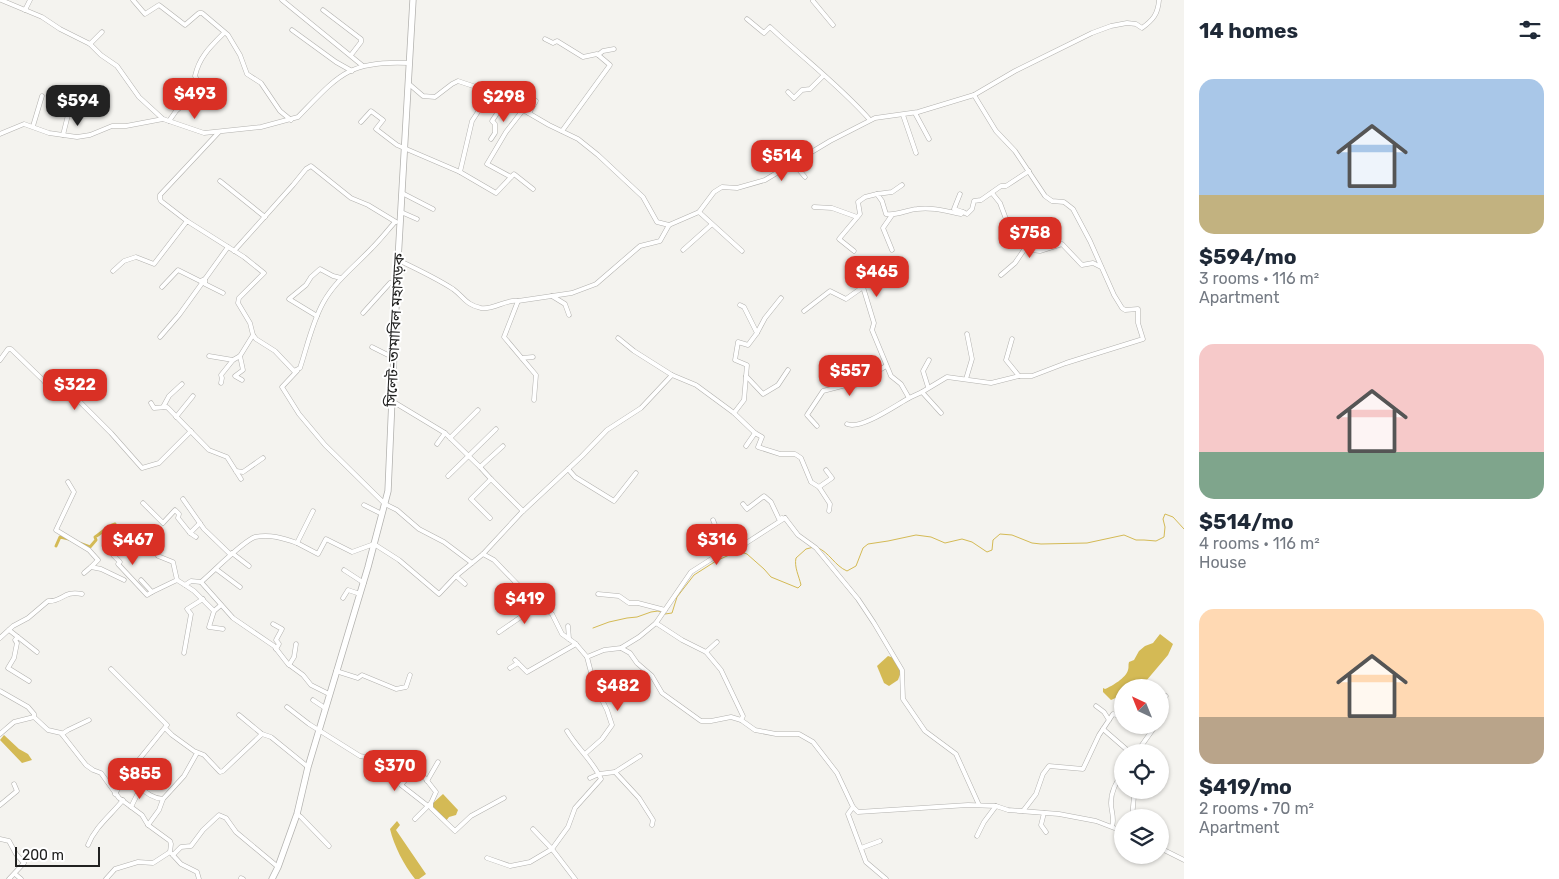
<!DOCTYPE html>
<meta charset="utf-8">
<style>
body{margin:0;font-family:Rubik,"Noto Sans Bengali",sans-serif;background:#f2f2f3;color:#1f2937;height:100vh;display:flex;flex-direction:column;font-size:19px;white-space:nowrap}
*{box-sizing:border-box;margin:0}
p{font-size:16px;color:#747a83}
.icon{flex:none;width:28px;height:28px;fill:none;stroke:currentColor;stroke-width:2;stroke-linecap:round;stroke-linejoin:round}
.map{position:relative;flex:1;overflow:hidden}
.details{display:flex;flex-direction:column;background:#fff;width:375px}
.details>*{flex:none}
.needle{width:32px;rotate:317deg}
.controls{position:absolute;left:1114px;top:679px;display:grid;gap:10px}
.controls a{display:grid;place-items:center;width:55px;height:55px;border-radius:50%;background:#fff;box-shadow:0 1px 4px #0004;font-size:25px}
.scale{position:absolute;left:15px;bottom:12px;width:85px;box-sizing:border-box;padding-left:5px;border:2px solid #212120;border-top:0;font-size:14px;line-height:18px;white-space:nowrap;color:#212120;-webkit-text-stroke:4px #fff;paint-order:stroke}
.price{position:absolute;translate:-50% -42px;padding:0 11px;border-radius:10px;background:#d93025;color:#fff;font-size:16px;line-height:32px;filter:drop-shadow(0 1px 2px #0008)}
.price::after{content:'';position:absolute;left:50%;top:30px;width:15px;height:11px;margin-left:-8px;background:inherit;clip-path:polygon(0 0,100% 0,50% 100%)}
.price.on{background:#222;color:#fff}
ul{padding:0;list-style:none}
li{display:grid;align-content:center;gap:10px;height:265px;padding:0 15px}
li span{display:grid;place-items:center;height:155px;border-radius:15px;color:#555}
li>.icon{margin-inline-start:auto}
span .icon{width:90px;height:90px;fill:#fffc;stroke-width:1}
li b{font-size:21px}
h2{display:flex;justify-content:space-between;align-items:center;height:60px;padding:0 15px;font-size:21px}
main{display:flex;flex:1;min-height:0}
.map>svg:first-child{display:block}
</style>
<main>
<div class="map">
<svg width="1184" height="879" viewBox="0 0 1184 879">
<rect width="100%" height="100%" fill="#f4f3ef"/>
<!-- water -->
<g fill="#d4ba55">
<path d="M1160,634L1173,644L1168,655L1146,681L1149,687L1122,688V699L1120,696L1111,700L1103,692V688L1105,689C1112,686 1126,678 1128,670C1129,667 1128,665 1129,662L1134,660L1139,651L1145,646L1153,643Z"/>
<polygon points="888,656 894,658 901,672 898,680 889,686 884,683 877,666"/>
<polygon points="4,735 19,749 28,754 32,760 22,763 0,740"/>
<polygon points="443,794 458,810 456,815 449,817 446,821 433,808 432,804"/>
<path d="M397,821L400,825L396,830L426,874L419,879H415C404,865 394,846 390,829Z"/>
</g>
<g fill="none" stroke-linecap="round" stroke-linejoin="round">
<!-- stream -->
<g stroke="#d4ba55" stroke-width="1">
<path d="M818,548C829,552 835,566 847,571L856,566L863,548L868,544L888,541L916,535L931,537L945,543L962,539L972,542L987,552L992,550L993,540L1000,534L1012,535L1032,543L1041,544L1087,543L1124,535L1136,540H1144L1156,541L1164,537L1165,527L1163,519L1165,514L1173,517L1184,529"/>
<path d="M593,628L609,622L627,618L637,617L651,612L658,611L665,614L672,613L677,597L694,575L716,561L738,551L747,554L764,569L771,577L798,588L801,585C799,576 794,567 796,558L806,549L814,547"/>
</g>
<!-- canal -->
<g stroke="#d4ba55" stroke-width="3">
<path d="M79,543L90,547L96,540L95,537C102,533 107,526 115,524L117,530L131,544L135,542V535L141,529L146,530L154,538L155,536H156"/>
<polyline points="56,546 60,537 69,539"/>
</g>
<defs>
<g id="minor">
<path d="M1,0L42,17L60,29L90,44L101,55L117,66L139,97L163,119L204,133L261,127L298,117C338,76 348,60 409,63"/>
<polyline points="133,0 145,14 159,5 185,25 199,13 202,13 228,35 240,55 247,74 261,83 280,111 291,120"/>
<polyline points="282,0 363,66"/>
<polyline points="813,1 833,25"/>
<polyline points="25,10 30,0"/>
<polyline points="323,10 361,39 361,42 351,55"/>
<path d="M747,19L764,33L770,27C803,58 840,86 870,120"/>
<polyline points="292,30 336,62 352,71"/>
<polyline points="545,39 553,43 557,41 583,57 597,54 610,65 562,131"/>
<polyline points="90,44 102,32"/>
<polyline points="598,55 603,51 614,49"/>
<polyline points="409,84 423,96 435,97 452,84 458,81 491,92 506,100 549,125 578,139 598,155 643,197 657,222 669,225"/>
<polyline points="788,92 794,98 802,90 810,89 823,76"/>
<polyline points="523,93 536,101 529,113"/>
<polyline points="915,113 929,139"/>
<polyline points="903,115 916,153"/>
<path d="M169,121L176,111L200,90V85L195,76C199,57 211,46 224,33"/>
<polyline points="361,122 371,111 383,120 376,129 397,145 460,172 496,193 514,174 533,189"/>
<polyline points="33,126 42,96"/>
<polyline points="0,134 24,124 49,133 77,137 90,135 112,126 126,126 163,119"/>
<polyline points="63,135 69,111"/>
<polyline points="491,139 495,133 495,124 492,121 506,100"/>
<polyline points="794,164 805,177"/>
<polyline points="460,172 472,121 491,92"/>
<polyline points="511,177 487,164 506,132 523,110"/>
<polyline points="220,181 265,217"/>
<path d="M902,185L892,192L877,194L882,201L886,214C896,216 906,210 917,209C932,207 946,211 961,214L963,212L967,214L972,209L974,201L981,200L1001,186H1006L1029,171"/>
<polyline points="402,193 433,209"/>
<polyline points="992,193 1000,203 1012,235 1020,243 1031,250 1040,251 1062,244 1082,265 1093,263 1101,267"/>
<polyline points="960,194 954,209 963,212"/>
<polyline points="814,207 832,208 857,217"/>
<polyline points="401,212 417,219"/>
<polyline points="699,212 742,251"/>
<polyline points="892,215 883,228 892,250"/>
<polyline points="187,221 161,201 160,199 160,195 219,132"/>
<polyline points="683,250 711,225"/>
<polyline points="234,251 293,185 306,169 311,166 351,198 368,205 396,222"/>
<polyline points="854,251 839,239 860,214 858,202 865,197 877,194"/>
<path d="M398,260C417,269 436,278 453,289C464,297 466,305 481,308C495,310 505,299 518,301L572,293L596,284L640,246L660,241L669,225L699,212L714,192L722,187L737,188L765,180L830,141L875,118L918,112L974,95L1015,71L1092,33L1111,26L1127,23L1136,24L1142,28C1153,20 1158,14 1159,0"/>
<path d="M113,271L124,261L136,257L154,264L187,221L244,257L264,273L239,298L238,303L250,323L253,335L256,339L275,351L294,371L300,368C307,347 312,323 323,303C335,281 355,266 372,248C380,240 387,231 395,222"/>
<polyline points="1001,275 1015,263 1026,247"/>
<polyline points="162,287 178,270 200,281 205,279 228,247"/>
<polyline points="552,296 565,304 569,315"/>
<polyline points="518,301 504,337 536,375 534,400"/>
<polyline points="740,305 744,307 757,333 748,345 738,342 735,360 747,365 744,400 734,413 755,433 762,437 758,447 780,454 795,454 801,458 811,482 819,487 830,504 829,511"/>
<polyline points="804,311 830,291 846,299 863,287 874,323 872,330 891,376 901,384 909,398 922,392"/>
<polyline points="363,313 390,283 398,281"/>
<polyline points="317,316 289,299 306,285 311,277 320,269 333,276 341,278"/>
<polyline points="757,333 765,318 781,298"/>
<polyline points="160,337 179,315 205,279 205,284 223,293"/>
<polyline points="618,338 634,351 672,375 696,385 734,413"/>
<polyline points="1012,339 1006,360 1019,376"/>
<polyline points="372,347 394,358"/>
<polyline points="209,356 233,360"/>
<polyline points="240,356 253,335"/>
<polyline points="522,358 533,357"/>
<polyline points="0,360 8,349 11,349 43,380 51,390 72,394 111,433 142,468 159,463 191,431"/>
<polyline points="297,371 282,387 299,414 325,445 385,504 397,510 419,529 444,542 472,563 483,554 521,513 582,456 607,430 641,408 672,375"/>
<polyline points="746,376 763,394 778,385 788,370"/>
<polyline points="966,379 972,359 967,334"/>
<polyline points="221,383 222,378 221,375 233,360 240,356 243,370 235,376 242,380"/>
<polyline points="928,387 923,371 929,360"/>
<polyline points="392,401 445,433 437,444"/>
<polyline points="151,403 154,408 167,407 209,450 227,457 241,479"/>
<polyline points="163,407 169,396 182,384"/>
<polyline points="941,413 922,392 947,377 991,383 1019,376 1032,376 1066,363 1143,339 1138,323 1138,309 1125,310 1122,308 1114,295 1090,241 1073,209 1064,202 1052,201 1045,196 1015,151 996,131 974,95"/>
<polyline points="176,417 193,396"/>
<path d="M847,424C861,430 896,405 909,398"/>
<polyline points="817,426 807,415 823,391 846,385 852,387 886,366"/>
<polyline points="445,433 480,467 503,446"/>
<polyline points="450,438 478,410"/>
<polyline points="746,446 755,433"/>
<polyline points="480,467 491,479 471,499 490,518"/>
<polyline points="568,469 575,477 614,501 636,473"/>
<polyline points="236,471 243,472 263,458"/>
<polyline points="448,476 496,429"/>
<polyline points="491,479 523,511"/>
<polyline points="68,482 74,492 56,530 89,550 98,560 91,567"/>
<polyline points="819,487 832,478 826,470"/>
<polyline points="183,499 204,529 230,554"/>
<polyline points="143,503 163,523 175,510 179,514 178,518 190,533 200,523"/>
<polyline points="743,504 747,509 764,496 771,502 779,519 782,518"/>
<polyline points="364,505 382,514"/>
<polyline points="785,518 798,535 816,548 858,599 874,623 902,670 903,699 925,731 956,754 979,805"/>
<polyline points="713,520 726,552"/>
<polyline points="190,533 196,537"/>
<polyline points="297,543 318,554 326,539 352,552 374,544 399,560 439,594 456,576"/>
<polyline points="232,553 249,566"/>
<polyline points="483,554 494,560 523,590 552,614 562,634 576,644 587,657 594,684 607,710 612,725 602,739 585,754"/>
<polyline points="113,555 120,562 118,564 147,595 152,592"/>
<polyline points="158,556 173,562 177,580"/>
<polyline points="216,569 240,587"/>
<polyline points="344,570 364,583"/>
<polyline points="84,573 91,567 101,569 124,580"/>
<polyline points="141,580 152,592 177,580 185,585"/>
<polyline points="201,582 233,618 274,646 288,664 303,675 311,685 329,694"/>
<polyline points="465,584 456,576 472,563"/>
<polyline points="598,594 619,596 629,603 638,603 665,610"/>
<polyline points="343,598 348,590 360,594"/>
<path d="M221,605L214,611L194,591L185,585L191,581L201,582C212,573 244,540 255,537C270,534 283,538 297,543L313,511"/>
<polyline points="214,611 209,627 223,629"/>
<polyline points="656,623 691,572 716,556 740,547 785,518"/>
<polyline points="273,624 282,629 276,640 279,644 276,649"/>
<polyline points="568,626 569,639"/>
<polyline points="9,630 37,652"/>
<polyline points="499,632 531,610 538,602"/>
<polyline points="18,637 15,640 17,643 14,658 8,668 29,681"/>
<path d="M0,638L13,626L28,618L48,601C63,602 63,590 82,594"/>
<polyline points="621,648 630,653 637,663 652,676 662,693 701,721 711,721 731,717 741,720 755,730 776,734 799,734 813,742 837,773 853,807"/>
<polyline points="706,652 717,642"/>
<polyline points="184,653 191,614 187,609 203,599"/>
<polyline points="587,657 604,650 621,648 639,637 656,623 682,640 706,652 721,670 743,716 741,720"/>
<polyline points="515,660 527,672 576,644"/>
<polyline points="289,665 294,657 296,644"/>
<polyline points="510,668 518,663"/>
<polyline points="111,669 167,725 125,777 115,794"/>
<polyline points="336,671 358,678 362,675 396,689 406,687 410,675"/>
<polyline points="0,691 28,707 34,714 34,717 48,730 61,733 86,765 93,770 101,773 119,798 142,815 148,825 170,841 171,844 170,852 181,864 197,872 199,879"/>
<polyline points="313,700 325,708"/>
<polyline points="1160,702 1166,696"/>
<polyline points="1096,706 1104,712 1109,720"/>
<polyline points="287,707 309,724 360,756 371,758 386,756 396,758 425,778 436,792 431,803 415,819"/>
<polyline points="239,715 262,734"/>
<polyline points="166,729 172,735 194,751 204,755 220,772 223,771 262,734 271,737 308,767"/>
<polyline points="1103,729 1126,749"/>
<polyline points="0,734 14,722 34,717"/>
<polyline points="62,734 68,730 89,720"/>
<polyline points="1137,752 1156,725"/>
<polyline points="640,756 615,772 639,798 653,820 652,825"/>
<polyline points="414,770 401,785 428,806"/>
<path d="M125,777C139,784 147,798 163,799"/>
<polyline points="590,778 599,774 615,772"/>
<polyline points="427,781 438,762"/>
<polyline points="431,803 431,808 455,831 471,816 504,798"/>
<polyline points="0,805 17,791 14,784"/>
<polyline points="131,807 137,795 143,790"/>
<polyline points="1023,811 1036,794 1043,774 1049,766 1083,769 1099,735 1113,714 1122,717"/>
<polyline points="1044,813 1041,825 1046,832"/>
<polyline points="297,814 301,817 329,846"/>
<polyline points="1132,818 1134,796"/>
<polyline points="148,825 159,810 163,799 184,776 197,753"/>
<path d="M1112,826C1115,819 1111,811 1111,803C1111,791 1116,783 1122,774"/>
<path d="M533,829L552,849L568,827L575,808L601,779C593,761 577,748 567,731"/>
<polyline points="977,836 984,822 996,806"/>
<polyline points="0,839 9,841 16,854 24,863 9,879"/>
<path d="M88,845C95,827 111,815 123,800"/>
<polyline points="861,848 880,841"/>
<polyline points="1160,848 1184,860"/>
<polyline points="173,855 181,847 191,846 203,830 219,815 226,818 236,832 278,867"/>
<polyline points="487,858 510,866 530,862 552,849 575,879"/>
<polyline points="15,874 21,879"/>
<polyline points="241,878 243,879"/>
<polyline points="106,879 115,869 138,862 153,863 170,852"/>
<polyline points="886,879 866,862 848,814 853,807 858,812 968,805 996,806 1008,810 1059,814 1096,821 1122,831"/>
</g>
<polyline id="highway" points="272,879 278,867 297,814 308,767 368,567 388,491 398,260 413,0"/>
</defs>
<!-- minor casing -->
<use href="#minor" stroke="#b2b1ae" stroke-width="5"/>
<!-- highway casing -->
<use href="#highway" stroke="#b2b1ae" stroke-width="7"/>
<!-- minor -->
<use href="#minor" stroke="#fff" stroke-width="4"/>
<!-- highway -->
<use href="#highway" stroke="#fff" stroke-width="5.5"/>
</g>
<g text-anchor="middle" stroke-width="4" stroke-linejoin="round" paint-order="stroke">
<!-- street labels -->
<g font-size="15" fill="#212120" stroke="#fff">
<text transform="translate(395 330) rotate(-87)" y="5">সিলেট-তামাবিল মহাসড়ক</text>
</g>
</g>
</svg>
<div class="controls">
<a><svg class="needle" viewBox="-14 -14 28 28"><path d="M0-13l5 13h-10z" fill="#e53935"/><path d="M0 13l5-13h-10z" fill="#747a83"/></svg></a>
<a><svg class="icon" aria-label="locate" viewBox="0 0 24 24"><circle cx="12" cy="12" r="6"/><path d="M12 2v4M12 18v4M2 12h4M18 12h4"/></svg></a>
<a><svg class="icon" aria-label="layers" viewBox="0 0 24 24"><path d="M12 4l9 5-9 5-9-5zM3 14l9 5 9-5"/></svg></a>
</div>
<div class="scale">200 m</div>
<b class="price" style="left:195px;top:120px">$493</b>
<b class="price" style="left:504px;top:123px">$298</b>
<b class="price on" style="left:78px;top:127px">$594</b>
<b class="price" style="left:782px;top:182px">$514</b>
<b class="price" style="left:1030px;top:259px">$758</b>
<b class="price" style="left:877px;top:298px">$465</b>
<b class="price" style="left:850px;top:397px">$557</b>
<b class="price" style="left:75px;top:411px">$322</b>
<b class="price" style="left:133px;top:566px">$467</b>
<b class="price" style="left:717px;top:566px">$316</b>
<b class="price" style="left:525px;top:625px">$419</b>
<b class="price" style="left:618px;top:712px">$482</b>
<b class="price" style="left:395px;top:792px">$370</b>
<b class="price" style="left:140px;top:800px">$855</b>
</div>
<section class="details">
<h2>14 homes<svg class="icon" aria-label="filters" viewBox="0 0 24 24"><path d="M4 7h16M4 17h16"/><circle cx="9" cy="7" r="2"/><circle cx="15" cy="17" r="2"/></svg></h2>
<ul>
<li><span style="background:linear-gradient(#a9c7e8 75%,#c2b280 0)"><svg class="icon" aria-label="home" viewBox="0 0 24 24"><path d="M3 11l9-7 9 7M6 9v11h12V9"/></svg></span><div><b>$594/mo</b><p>3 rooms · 116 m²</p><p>Apartment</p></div></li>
<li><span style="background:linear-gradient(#f6c9c9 70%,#7fa58c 0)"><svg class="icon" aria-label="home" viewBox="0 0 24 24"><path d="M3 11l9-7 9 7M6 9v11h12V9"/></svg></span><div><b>$514/mo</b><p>4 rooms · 116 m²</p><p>House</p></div></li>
<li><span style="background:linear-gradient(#ffd9b3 70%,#b9a48a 0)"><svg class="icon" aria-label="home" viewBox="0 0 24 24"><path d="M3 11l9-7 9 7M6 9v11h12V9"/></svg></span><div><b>$419/mo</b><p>2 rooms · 70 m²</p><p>Apartment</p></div></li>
</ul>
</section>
</main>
